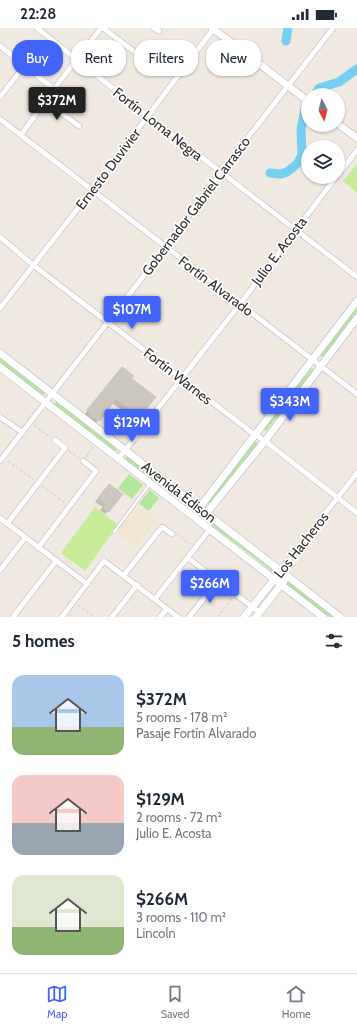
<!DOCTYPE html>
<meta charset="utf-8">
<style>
body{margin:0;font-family:Cabin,sans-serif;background:#f2f2f3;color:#1f2937;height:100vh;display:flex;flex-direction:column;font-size:15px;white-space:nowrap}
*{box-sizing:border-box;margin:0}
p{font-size:13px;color:#747a83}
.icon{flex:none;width:22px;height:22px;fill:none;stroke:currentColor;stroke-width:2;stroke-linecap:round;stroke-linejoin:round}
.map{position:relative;height:589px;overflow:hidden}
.panel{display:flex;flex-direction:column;background:#fff;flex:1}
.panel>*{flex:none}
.hud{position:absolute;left:12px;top:12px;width:333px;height:36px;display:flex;gap:8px}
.needle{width:26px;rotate:173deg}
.fabs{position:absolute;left:301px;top:60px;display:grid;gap:8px}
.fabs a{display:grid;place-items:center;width:44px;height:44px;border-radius:50%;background:#fff;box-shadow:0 1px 3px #0004;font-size:20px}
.price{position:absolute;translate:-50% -34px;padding:0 9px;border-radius:4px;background:#4264fb;color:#fff;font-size:13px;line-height:26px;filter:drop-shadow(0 1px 2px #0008)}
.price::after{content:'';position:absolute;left:50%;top:24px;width:12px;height:9px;margin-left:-6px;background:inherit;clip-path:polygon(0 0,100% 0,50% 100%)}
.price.on{background:#222;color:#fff}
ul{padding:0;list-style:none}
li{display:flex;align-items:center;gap:12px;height:100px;padding:0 12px}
li span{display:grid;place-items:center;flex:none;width:112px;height:80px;border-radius:12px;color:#555}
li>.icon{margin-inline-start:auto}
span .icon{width:48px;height:48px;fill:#fffc;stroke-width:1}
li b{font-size:17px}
h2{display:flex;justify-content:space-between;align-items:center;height:48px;padding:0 12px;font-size:17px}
.chip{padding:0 14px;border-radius:16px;background:#fff;box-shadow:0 1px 3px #0004;font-size:14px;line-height:36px}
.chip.on{background:#4264fb;color:#fff}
.status{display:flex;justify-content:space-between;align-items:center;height:28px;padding:0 20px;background:#fff;direction:ltr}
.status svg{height:11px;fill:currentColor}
.dock{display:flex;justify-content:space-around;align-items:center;height:56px;border-top:1px solid #e0e1e3;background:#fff;font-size:11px;color:#747a83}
.dock a{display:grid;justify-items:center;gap:2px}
.dock .on{color:#4264fb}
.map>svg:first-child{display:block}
</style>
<div class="status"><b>22:28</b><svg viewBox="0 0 49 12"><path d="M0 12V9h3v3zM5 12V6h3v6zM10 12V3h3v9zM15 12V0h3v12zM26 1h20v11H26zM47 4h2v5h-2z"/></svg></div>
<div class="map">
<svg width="357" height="589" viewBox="0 0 357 589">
<rect width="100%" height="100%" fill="#efe9e1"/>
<!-- education -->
<polygon fill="#f0e6d1" points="138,478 157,493 135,520 117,505"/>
<!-- green -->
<g fill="#b6e59e">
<polygon points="357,277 357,284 323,329 320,327"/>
<polygon points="0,329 45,364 42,368 0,334"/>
<polygon points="311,340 314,342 266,403 263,401"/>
<polygon points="57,373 117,421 115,424 54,376"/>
<polygon points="255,413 258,416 210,476 208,474"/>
<polygon points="127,428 189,475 187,478 125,432"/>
<polygon points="129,446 143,457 132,471 118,460"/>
<polygon points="150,462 159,470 149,483 139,476"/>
<polygon points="213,493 274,540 272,543 210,496"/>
<polygon points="286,550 336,589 329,589 282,554"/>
</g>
<!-- pitch -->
<g fill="#c9ec9a">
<polygon points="357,136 357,165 343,153"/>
<polygon points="95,479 118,497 85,543 61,525"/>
</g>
<!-- shadow -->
<g fill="#0003">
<polygon points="118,345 130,350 140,387 135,392 112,375 95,396 84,387"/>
<polygon points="106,460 108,483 105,486 100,482 103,479 95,474"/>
</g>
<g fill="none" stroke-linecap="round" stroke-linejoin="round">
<!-- river -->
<g stroke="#75cff0" stroke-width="9">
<polyline points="286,13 288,0"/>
<polyline points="315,67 319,60 339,54 357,41"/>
<polyline points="270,145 281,146 287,144 297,136 302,127 301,101 305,82 307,79"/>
</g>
</g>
<!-- building -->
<g fill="#cbc7bf" stroke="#cbc5ba">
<polygon points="122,339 134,348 131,350 156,369 140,388 116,371 100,393 96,391 91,388 87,382"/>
<polygon points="109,456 123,466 109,484 103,479 105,476 98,470"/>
</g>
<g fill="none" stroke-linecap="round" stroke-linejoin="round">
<defs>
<polyline id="service" points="114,504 149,457"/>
<g id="minor">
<polyline points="37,0 148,88 357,249"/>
<polyline points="103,0 153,38"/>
<polyline points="154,0 159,3"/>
<polyline points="0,18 54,61"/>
<polyline points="0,69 25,37"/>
<polyline points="45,73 79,98"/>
<polyline points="0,91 357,366"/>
<polyline points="21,107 54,61 101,0"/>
<polyline points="338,147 357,122"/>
<polyline points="0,209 33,237 255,407 265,413 357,485"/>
<polyline points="0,280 92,162 214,0"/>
<polyline points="0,389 22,404"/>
<polyline points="119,430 240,276 336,149"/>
<polyline points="0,433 166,219 221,144 333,0"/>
<polyline points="0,490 87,556"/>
<polyline points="7,496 65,420 55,412"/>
<polyline points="38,520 96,443 83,433"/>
<polyline points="188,530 259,584"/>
<polyline points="0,542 25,510"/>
<polyline points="280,543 357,445"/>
<polyline points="124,547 162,499 172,506"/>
<polyline points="155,571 210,501"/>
<polyline points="13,589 56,533"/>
<polyline points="62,589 104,533 178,589"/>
<polyline points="112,589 137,557"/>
<polyline points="160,589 167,581"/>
<polyline points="189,589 218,553"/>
</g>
<g id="tertiary">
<polyline points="212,0 308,73"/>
<polyline points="338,96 357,110"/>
</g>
<g id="secondary">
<polyline points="0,325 340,589"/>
<polyline points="0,339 323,589"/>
<polyline points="197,483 357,273"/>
<polyline points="204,488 265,413 357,290"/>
<polyline points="244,589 277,548"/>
<polyline points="256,589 284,553"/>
</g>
</defs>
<!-- service casing -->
<use href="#service" stroke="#b4b7c1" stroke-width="3.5"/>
<!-- minor casing -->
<use href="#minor" stroke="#b4b7c1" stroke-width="6"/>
<!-- tertiary casing -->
<use href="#tertiary" stroke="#b4b7c1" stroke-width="8"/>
<!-- secondary casing -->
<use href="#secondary" stroke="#b4b7c1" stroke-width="8"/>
<!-- path -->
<g stroke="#c9c9c9" stroke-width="1" stroke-dasharray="3 2" stroke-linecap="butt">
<polyline points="34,397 50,409"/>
<polyline points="69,423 79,430"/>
<polyline points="86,429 93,419"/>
<polyline points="8,433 34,452"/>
<polyline points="42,458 65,475"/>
<polyline points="177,506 190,516"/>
<polyline points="78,577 94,589"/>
<polyline points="218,589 232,570"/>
</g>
<!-- service -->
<use href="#service" stroke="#fff" stroke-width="2.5"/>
<!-- minor -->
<use href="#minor" stroke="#fff" stroke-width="5"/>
<!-- tertiary -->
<use href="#tertiary" stroke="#fff" stroke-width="7"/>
<!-- secondary -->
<use href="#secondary" stroke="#fff" stroke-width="7"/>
</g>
<g text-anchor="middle" stroke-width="3.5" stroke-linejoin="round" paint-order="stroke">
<!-- street labels -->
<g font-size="14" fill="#2e2e2e" stroke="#fff">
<text transform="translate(158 96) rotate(38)" y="5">Fortín Loma Negra</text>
<text transform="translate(108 141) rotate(-53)" y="5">Ernesto Duvivier</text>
<text transform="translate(196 178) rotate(-53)" y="5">Gobernador Gabriel Carrasco</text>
<text transform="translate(279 223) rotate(-53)" y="5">Julio E. Acosta</text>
<text transform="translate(216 258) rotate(37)" y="5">Fortín Alvarado</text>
<text transform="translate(178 348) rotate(38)" y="5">Fortín Warnes</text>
<text transform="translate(179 464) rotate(38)" y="5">Avenida Édison</text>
<text transform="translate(301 517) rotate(-52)" y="5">Los Hacheros</text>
</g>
</g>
</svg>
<div class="fabs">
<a><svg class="needle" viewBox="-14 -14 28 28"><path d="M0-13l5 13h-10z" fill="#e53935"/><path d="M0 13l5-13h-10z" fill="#747a83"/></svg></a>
<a><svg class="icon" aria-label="layers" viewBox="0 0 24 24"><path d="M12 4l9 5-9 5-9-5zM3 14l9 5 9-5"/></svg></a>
</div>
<b class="price on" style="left:57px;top:93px">$372M</b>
<b class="price" style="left:132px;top:302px">$107M</b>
<b class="price" style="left:290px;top:394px">$343M</b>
<b class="price" style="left:132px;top:415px">$129M</b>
<b class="price" style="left:210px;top:576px">$266M</b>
<div class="hud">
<a class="chip on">Buy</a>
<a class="chip">Rent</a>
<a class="chip">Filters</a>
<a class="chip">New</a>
</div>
</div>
<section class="panel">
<h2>5 homes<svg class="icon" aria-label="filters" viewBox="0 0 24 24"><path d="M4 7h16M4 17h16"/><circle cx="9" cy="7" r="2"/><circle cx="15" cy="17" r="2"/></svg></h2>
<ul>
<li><span style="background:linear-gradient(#a9c7e8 65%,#8fb573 0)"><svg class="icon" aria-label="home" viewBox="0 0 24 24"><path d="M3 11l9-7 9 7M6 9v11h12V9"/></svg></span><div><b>$372M</b><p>5 rooms · 178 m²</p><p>Pasaje Fortín Alvarado</p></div></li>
<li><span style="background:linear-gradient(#f6c9c9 60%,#9aa5b1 0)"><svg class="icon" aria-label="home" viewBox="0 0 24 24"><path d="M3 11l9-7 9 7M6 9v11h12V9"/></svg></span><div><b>$129M</b><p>2 rooms · 72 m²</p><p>Julio E. Acosta</p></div></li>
<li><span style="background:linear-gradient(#dfe7d0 65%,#8fb573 0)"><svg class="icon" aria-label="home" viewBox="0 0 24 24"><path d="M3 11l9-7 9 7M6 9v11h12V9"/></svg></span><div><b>$266M</b><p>3 rooms · 110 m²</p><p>Lincoln</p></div></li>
</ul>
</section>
<nav class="dock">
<a class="on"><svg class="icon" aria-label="map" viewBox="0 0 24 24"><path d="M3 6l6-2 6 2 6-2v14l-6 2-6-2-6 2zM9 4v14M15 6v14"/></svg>Map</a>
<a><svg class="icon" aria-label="saved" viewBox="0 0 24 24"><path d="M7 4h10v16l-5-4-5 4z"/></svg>Saved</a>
<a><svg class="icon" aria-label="home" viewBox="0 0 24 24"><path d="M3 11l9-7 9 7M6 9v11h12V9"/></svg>Home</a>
</nav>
